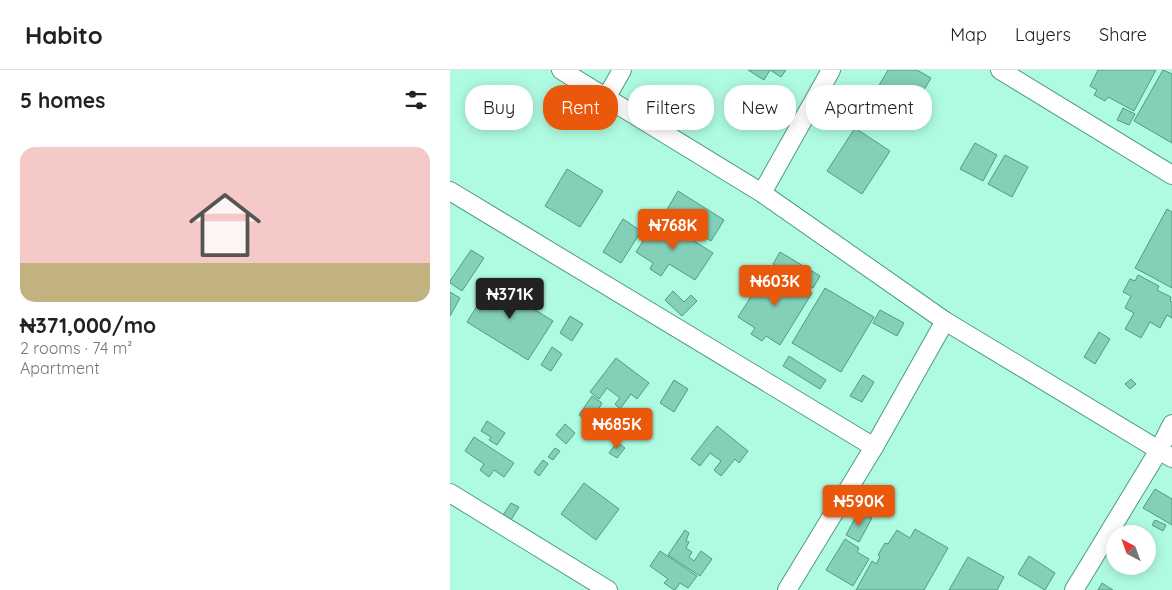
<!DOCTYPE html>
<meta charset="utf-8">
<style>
body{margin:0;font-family:Quicksand,sans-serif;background:#f6f6f6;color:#222;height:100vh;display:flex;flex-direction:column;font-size:19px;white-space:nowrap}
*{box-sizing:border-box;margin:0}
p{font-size:16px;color:#767676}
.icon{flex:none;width:28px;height:28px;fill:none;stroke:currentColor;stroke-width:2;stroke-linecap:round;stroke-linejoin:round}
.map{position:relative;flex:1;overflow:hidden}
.details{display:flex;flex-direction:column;background:#fff;width:450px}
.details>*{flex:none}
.top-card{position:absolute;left:15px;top:15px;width:475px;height:45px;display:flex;gap:10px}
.needle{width:32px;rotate:319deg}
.fabs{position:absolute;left:656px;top:455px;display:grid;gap:10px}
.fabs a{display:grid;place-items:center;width:50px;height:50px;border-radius:50%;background:#fff;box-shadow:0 2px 12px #0003;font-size:25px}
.price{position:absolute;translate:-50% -42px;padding:0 11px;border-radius:5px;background:#ea580c;color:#fff;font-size:16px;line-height:32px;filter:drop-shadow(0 1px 2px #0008)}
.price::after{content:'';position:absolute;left:50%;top:30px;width:15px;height:11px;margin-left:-8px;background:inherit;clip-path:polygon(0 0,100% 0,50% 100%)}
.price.active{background:#222;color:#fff}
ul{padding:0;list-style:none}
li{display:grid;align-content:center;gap:10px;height:265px;padding:0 20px}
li+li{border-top:1px solid #e0e0e0}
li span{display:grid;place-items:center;height:155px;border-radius:15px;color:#555}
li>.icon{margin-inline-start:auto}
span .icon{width:90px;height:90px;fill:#fffc;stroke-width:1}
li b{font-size:21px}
h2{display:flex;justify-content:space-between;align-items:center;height:60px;padding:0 20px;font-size:21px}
.tag{padding:0 18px;border-radius:20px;background:#fff;box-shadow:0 2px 12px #0003;font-size:18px;line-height:45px}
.tag.active{background:#ea580c;color:#fff}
header{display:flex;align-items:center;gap:30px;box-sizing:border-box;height:70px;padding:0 25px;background:#fff;border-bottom:1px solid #e0e0e0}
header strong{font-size:24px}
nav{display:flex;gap:28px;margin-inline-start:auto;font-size:18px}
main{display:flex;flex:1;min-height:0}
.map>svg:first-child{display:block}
</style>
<header>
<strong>Habito</strong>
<nav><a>Map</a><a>Layers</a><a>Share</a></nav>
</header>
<main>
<section class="details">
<h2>5 homes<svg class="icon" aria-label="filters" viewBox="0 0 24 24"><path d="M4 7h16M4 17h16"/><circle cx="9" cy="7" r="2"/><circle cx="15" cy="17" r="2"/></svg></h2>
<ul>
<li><span style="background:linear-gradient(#f6c9c9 75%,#c2b280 0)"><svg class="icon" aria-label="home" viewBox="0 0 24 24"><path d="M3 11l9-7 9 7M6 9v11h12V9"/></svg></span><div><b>₦371,000/mo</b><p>2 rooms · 74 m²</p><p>Apartment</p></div></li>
</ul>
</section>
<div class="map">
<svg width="722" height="520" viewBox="0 0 722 520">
<rect width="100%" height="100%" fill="#affbe2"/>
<!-- building -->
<g fill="#84cfb8" stroke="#509a85">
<polygon points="298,0 336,0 331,7 320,0 314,10"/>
<polygon points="438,0 467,0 481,8 462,40 427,19"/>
<polygon points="648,0 706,0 684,41 658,27 655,31 644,25 647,20 640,16"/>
<polygon points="713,0 722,4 722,73 684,51"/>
<polygon points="673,38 685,44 679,55 667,50"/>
<polygon points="405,58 440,81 412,124 377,101"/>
<polygon points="525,73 547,85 533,111 510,99"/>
<polygon points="555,85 578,97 562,127 538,114"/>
<polygon points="117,99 153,121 130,157 95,136"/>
<polygon points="228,121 274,150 261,171 251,165 248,168 213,146"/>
<polygon points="717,139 722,142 722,218 685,198"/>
<polygon points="208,148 263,183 245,210 219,194 211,206 200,199 203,193 186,182"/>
<polygon points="173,149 191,161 171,193 153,182"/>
<polygon points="21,180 34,188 12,221 0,213 0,211"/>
<polygon points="330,182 370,206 363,218 323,194"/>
<polygon points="320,197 362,223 330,275 316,266 312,271 301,264 305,258 288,247"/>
<polygon points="688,205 709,216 707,220 721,227 720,231 722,232 722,248 717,245 710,258 700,252 691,268 675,259 684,243 675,238 681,226 673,222 680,209 685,211"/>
<polygon points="42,212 55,220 60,212 73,220 67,229 103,251 78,290 17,252"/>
<polygon points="375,218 424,247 391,302 342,273"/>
<polygon points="223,221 234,232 241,225 247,231 232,246 215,230"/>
<polygon points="0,222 10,228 0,246"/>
<polygon points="430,240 454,253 447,266 423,253"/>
<polygon points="120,246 133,254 122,271 110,263"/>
<polygon points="649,262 660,269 645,294 634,287"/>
<polygon points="102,277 112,284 101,301 91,295"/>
<polygon points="339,286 376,310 370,319 333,296"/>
<polygon points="166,288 199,313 187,329 181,324 170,339 165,334 170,328 157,318 149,329 140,322"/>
<polygon points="413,305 424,312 412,332 400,326"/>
<polygon points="681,309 686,314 680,319 675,314"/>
<polygon points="224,310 238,319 224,342 210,333"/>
<polygon points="142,326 152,333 148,340 166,352 158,364 129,345"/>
<polygon points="37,351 55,363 47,375 39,370 41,367 31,361"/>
<polygon points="115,354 125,363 116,374 106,365"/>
<polygon points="267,356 298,381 289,393 285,389 271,406 264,400 271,391 260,383 250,396 241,389"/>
<polygon points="24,367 64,393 54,407 44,400 39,407 30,400 34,394 15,381"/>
<polygon points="167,372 175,378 167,388 159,383"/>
<polygon points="105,378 110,381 103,390 98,387"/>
<polygon points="93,390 98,394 89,406 84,402"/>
<polygon points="134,413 169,439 146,470 111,444"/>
<polygon points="418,418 428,423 420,440 410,434"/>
<polygon points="705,419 722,429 722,455 693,438"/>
<polygon points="61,433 69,437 59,453 51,448"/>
<polygon points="409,441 422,448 409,472 396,465"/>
<polygon points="705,450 716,455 713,461 702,455"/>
<polygon points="465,459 498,478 474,520 406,520 422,491 426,494 430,487 428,485 435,473 438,474 447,460 460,468"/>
<polygon points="235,460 239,463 236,471 239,472 236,478 242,482 239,487 244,491 251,481 262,489 250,506 218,485"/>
<polygon points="395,469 409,478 407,482 419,489 403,516 376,500"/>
<polygon points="210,481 247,506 238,518 230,513 225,520 224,520 214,513 218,509 200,496"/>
<polygon points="579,486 605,503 595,520 568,504"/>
<polygon points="518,487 554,507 547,520 499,520"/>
<polygon points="652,513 663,520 648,520"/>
</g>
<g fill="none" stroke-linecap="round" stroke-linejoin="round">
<defs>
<g id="minor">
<polyline points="111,0 312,123 495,251 722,388"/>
<polyline points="550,0 722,105"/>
<polyline points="156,28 172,0"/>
<polyline points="0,121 424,377"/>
<polyline points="312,123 381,0"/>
<polyline points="0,423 158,520"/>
<polyline points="337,520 424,377 495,251"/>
<polyline points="624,520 709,380 722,354"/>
</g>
</defs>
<!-- minor casing -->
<use href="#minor" stroke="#4f9a84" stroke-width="20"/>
<!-- minor -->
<use href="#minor" stroke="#fff" stroke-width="18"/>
</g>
</svg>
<div class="fabs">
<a><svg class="needle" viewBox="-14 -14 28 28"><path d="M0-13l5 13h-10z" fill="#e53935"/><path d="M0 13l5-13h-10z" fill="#767676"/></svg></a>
</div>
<b class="price" style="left:223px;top:181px">₦768K</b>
<b class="price" style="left:325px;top:237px">₦603K</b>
<b class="price active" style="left:60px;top:250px">₦371K</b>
<b class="price" style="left:167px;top:380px">₦685K</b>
<b class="price" style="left:409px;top:457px">₦590K</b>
<div class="top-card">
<a class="tag">Buy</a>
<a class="tag active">Rent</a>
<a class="tag">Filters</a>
<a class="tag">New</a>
<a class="tag">Apartment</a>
</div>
</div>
</main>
